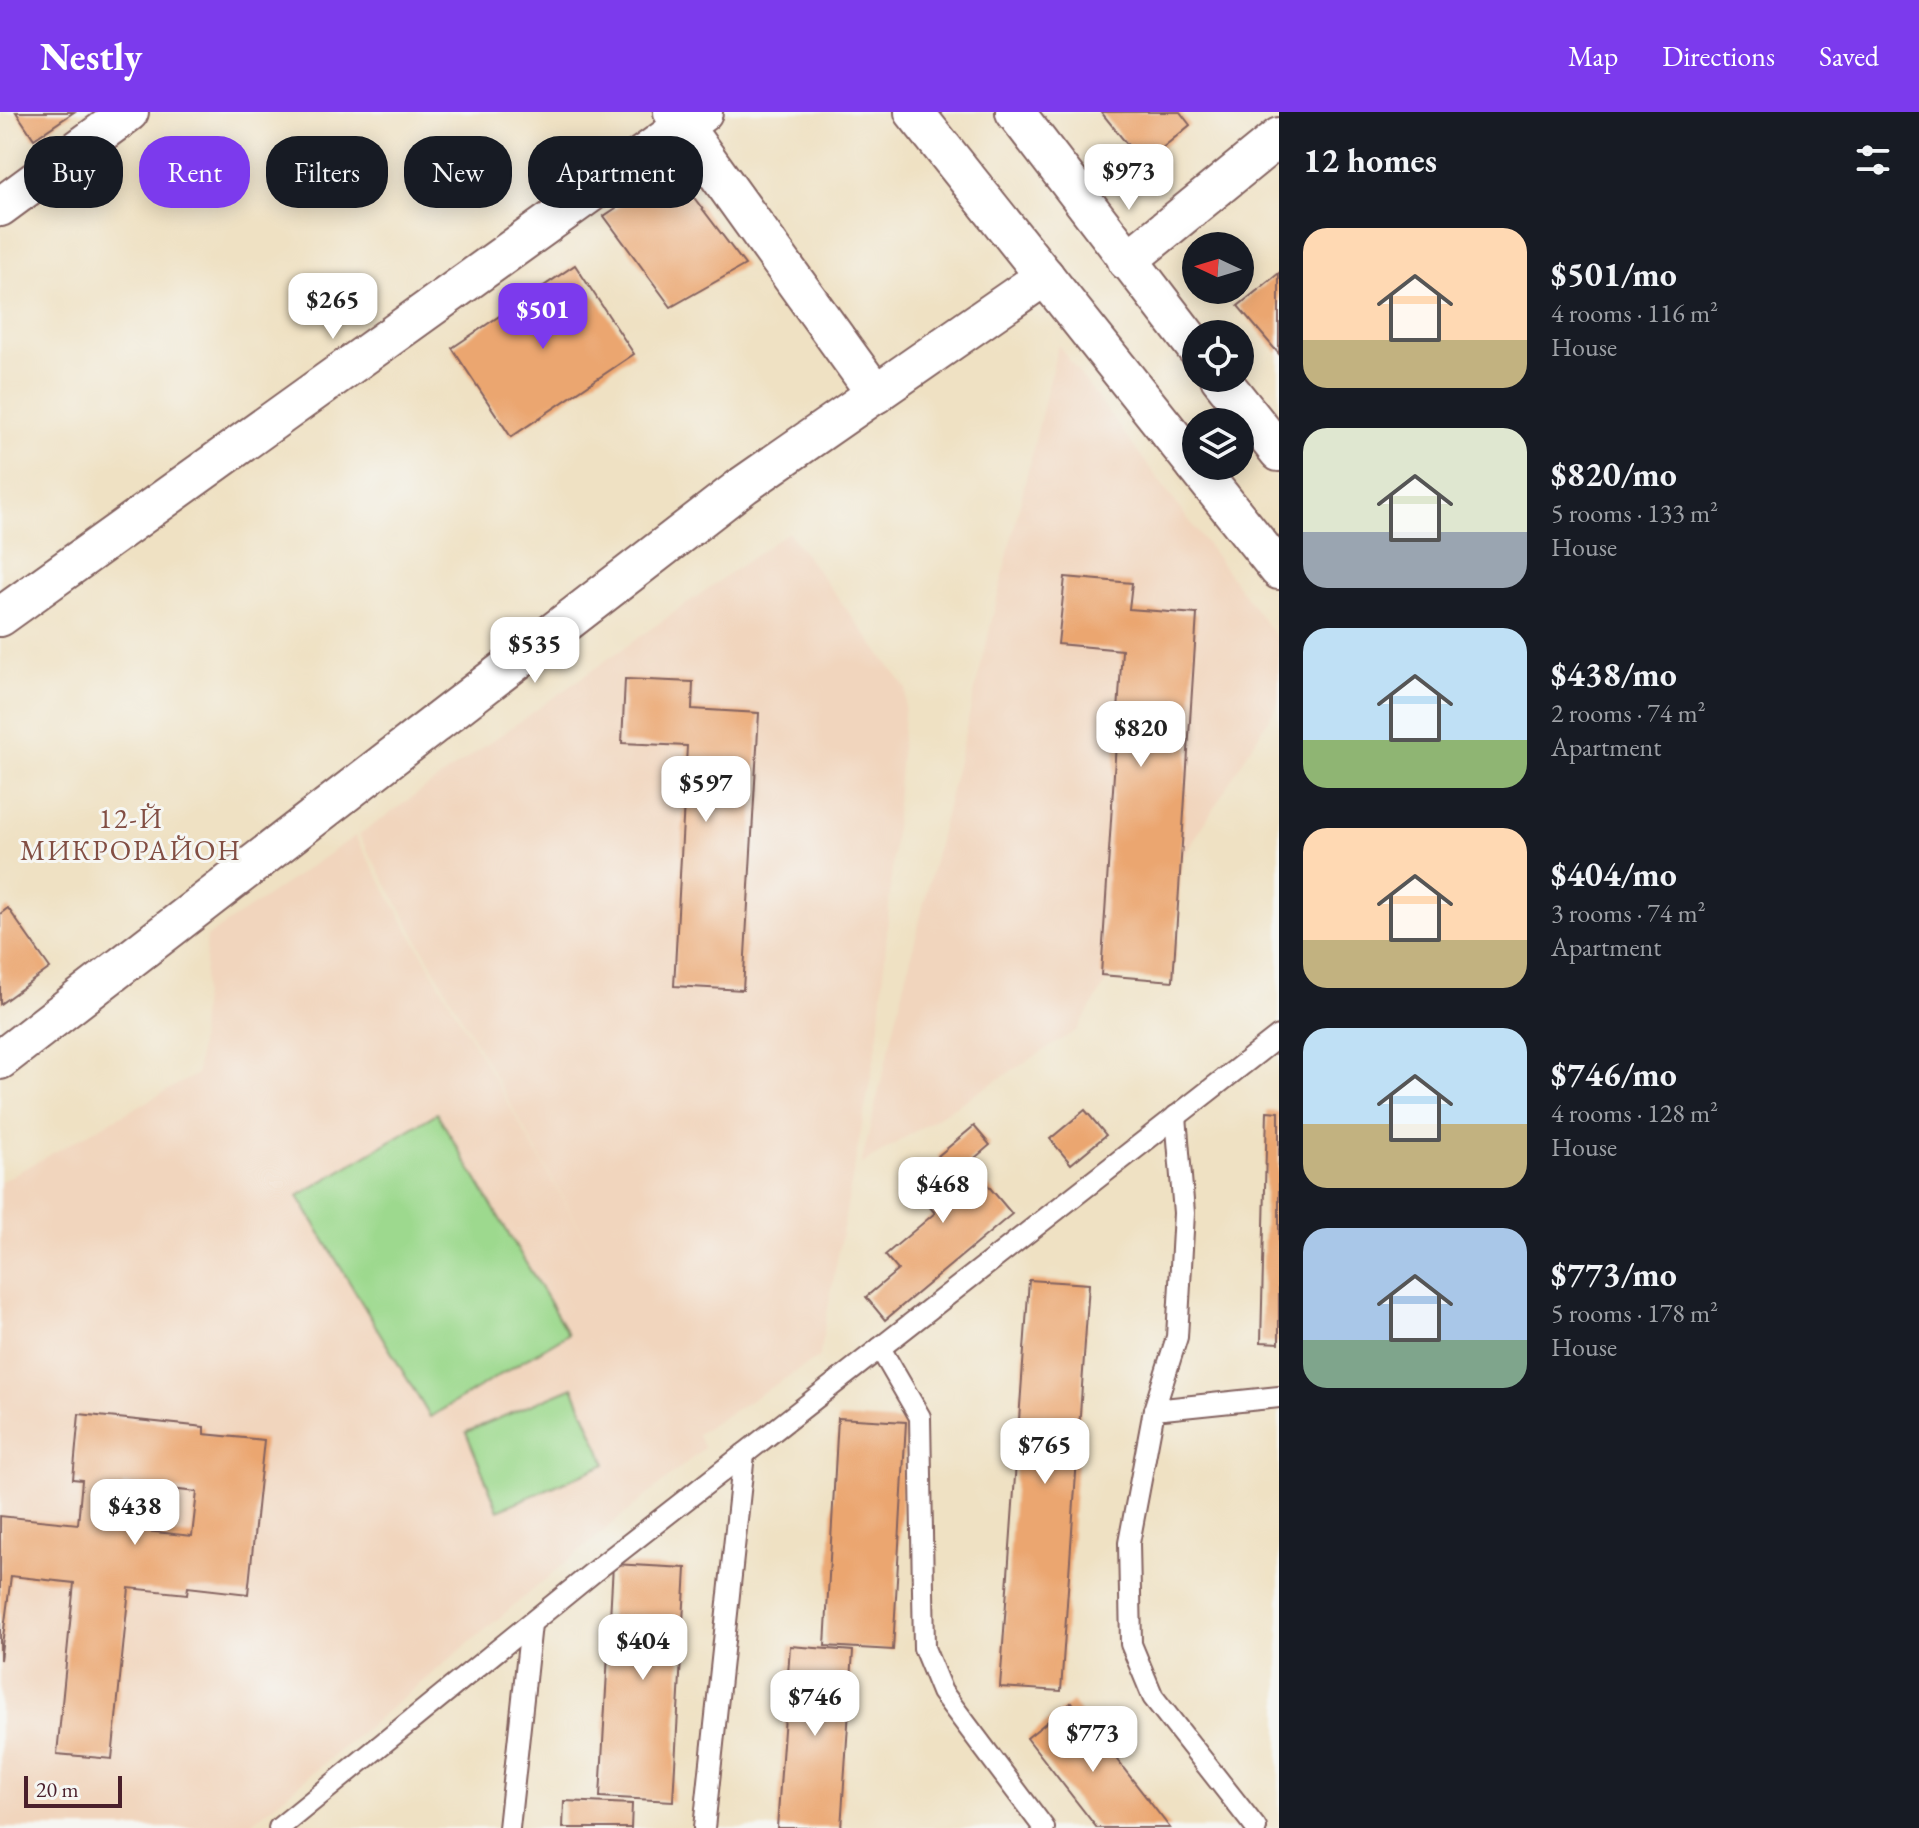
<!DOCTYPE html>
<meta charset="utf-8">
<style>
body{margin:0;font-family:"EB Garamond",serif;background:#20242c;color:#f1f3f6;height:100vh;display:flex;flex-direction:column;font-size:30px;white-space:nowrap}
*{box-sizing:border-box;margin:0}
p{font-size:26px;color:#9ea1a6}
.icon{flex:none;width:44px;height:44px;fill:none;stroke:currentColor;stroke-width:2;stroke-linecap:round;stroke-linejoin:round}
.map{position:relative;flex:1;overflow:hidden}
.side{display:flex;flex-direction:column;background:#171b24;width:640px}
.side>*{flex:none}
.top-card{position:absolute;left:24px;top:24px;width:760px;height:72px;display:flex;gap:16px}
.needle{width:52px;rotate:274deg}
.buttons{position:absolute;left:1182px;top:120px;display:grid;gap:16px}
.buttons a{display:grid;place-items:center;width:72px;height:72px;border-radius:50%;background:#171b24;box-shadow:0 4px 20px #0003;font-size:40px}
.scale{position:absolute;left:24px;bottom:20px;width:98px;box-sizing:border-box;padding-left:8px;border:4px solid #4a1f2b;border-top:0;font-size:22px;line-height:28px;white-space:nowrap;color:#4a1f2b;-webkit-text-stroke:6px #f6f6f2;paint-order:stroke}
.price{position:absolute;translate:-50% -68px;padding:0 18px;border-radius:16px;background:#fff;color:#222;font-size:26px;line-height:52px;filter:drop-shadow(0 2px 4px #0008)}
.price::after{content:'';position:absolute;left:50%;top:48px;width:24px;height:18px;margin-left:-12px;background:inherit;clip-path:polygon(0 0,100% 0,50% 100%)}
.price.selected{background:#7c3aed;color:#fff}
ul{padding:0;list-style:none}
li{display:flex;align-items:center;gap:24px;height:200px;padding:0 24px}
li span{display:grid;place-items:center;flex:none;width:224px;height:160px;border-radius:24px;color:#555}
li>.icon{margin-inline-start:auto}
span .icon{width:96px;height:96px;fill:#fffc;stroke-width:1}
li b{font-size:34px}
h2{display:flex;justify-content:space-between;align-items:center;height:96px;padding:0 24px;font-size:34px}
.tag{padding:0 28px;border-radius:32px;background:#171b24;box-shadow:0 4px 20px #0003;font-size:28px;line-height:72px}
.tag.selected{background:#7c3aed;color:#fff}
header{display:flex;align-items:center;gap:48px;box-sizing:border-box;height:112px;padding:0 40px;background:#7c3aed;color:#fff}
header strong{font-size:38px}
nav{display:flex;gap:44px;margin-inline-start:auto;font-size:28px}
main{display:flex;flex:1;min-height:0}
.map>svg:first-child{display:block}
</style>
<header>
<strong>Nestly</strong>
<nav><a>Map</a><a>Directions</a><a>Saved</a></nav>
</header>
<main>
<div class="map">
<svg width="1279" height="1716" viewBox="0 0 1279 1716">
<rect width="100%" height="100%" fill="#f6f6f2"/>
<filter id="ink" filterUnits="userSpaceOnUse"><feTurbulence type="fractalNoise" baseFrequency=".0125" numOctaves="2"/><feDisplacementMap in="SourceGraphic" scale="16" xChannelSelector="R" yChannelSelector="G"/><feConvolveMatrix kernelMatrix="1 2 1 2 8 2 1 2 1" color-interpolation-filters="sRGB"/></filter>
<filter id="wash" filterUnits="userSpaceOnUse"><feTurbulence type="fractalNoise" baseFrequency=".006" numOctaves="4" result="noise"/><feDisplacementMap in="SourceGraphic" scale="32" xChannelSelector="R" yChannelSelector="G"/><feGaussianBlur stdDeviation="1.8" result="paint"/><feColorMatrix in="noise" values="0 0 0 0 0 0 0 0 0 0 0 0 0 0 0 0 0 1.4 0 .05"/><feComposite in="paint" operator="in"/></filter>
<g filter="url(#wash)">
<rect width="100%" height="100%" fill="#efe1c3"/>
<!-- built -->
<g fill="#f1d5bd">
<polygon points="1058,233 1279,529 1279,590 1077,918 861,1053"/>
<polygon points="788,420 906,576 879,921 819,1245 697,1322 704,1336 246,1716 0,1716 0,1070 197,962 207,825 355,724 612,1173 359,723"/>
</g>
<!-- green -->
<g fill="#9dd98e" stroke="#747c5c" stroke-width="2">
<polygon points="437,1001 568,1222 430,1305 298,1084"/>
<polygon points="573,1275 606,1352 498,1398 466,1320"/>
</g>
<g id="blocks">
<!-- building -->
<g fill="#eba66f" fill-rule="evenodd">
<polygon points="16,0 74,0 34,27"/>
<polygon points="1101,0 1180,0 1190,13 1143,52"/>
<polygon points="673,58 745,153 671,195 604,104"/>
<polygon points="575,153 634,242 511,325 452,236"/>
<polygon points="1279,161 1279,242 1238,194"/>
<polygon points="1065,465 1132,471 1129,497 1197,502 1173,869 1101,863 1122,538 1058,532"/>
<polygon points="625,567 693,570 692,597 759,601 743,878 674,874 687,634 622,631"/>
<polygon points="8,796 50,856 0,892 0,802"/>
<polygon points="1085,998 1106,1023 1071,1052 1050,1027"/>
<polygon points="1267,999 1279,1000 1279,1231 1261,1230"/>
<polygon points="974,1014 990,1033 969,1051 1012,1102 885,1208 866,1185 898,1158 885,1143 935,1101 915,1078 945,1053 938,1044"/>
<polygon points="1029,1168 1089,1172 1061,1579 1000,1575"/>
<path d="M79,1302L204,1315V1322L264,1328L248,1482L188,1475L187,1482L129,1476L112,1647L57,1642L74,1471L11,1464L0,1548V1404L78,1412L82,1368L73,1367ZM123,1372L197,1380L192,1424L119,1416Z"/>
<polygon points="838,1306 906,1310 893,1538 825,1534"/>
<polygon points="613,1452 686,1456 673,1689 600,1685"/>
<polygon points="790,1534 853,1539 841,1716 777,1716"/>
<polygon points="1072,1590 1170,1716 1097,1716 1027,1626"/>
<polygon points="564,1689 632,1692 631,1716 563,1716"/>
</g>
</g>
</g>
<g filter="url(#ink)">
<use href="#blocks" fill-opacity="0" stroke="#846360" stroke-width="2"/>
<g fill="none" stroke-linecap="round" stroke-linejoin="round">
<defs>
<g id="service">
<polyline points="1176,1004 1184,1101 1177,1225 1154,1298 1129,1431 1131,1532 1153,1585 1256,1716"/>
<polyline points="880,1236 920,1305 924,1536 942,1580 1044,1716"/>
<polyline points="1154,1298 1279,1285"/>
<polyline points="279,1716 601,1454 1279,924"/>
<polyline points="509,1716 531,1512"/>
<polyline points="704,1716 744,1342"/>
</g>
<g id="minor">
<polyline points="673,0 876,282"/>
<polyline points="914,0 1196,354"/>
<polyline points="1015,0 1196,236"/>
<polyline points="0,95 129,0"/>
<polyline points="1127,149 1279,25"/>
<polyline points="1220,266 1279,340"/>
<polyline points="1196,354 1279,458"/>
<polyline points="0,505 703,0"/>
<polyline points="0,948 744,373 1045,164"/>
</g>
</defs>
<!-- service casing -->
<use href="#service" stroke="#846360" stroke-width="24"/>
<!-- minor casing -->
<use href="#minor" stroke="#846360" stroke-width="42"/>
<!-- service -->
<use href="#service" stroke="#fff" stroke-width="20"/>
<!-- minor -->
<use href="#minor" stroke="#fff" stroke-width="38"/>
</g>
</g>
<g text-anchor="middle" stroke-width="6" stroke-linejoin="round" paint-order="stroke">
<!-- neighbourhood labels -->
<g font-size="28" letter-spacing="2" fill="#824e43" stroke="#f6f6f2">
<text x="131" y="716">12-Й<tspan x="131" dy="32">МИКРОРАЙОН</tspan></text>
</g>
</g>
</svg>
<div class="buttons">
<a><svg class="needle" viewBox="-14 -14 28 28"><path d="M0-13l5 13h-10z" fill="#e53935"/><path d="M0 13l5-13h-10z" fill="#9ea1a6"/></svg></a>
<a><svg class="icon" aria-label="locate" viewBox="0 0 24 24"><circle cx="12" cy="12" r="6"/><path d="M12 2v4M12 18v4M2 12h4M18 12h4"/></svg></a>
<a><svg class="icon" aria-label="layers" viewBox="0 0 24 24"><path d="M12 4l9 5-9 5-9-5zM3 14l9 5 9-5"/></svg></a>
</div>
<div class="scale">20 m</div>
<b class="price" style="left:1129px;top:100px">$973</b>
<b class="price" style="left:333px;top:229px">$265</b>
<b class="price selected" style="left:543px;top:239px">$501</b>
<b class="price" style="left:535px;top:573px">$535</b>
<b class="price" style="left:1141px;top:657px">$820</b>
<b class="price" style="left:706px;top:712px">$597</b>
<b class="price" style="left:943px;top:1113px">$468</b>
<b class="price" style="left:1045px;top:1374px">$765</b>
<b class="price" style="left:135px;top:1435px">$438</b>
<b class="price" style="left:643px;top:1570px">$404</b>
<b class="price" style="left:815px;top:1626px">$746</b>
<b class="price" style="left:1093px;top:1662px">$773</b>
<div class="top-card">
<a class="tag">Buy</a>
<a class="tag selected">Rent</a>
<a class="tag">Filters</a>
<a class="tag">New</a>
<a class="tag">Apartment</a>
</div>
</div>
<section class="side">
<h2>12 homes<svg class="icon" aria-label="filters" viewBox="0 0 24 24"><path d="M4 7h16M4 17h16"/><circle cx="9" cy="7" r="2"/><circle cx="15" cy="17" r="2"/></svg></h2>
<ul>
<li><span style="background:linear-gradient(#ffd9b3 70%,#c2b280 0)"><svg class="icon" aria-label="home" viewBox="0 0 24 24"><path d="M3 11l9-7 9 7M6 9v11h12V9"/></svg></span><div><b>$501/mo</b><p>4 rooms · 116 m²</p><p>House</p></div></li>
<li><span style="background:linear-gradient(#dfe7d0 65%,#9aa5b1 0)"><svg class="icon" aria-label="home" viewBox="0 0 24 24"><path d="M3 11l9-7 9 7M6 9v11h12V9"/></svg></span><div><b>$820/mo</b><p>5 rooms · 133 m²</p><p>House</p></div></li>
<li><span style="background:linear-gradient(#bfe0f5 70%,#8fb573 0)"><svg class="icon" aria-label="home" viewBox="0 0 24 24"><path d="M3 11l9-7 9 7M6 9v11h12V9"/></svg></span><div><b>$438/mo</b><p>2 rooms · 74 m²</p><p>Apartment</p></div></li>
<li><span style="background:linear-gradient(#ffd9b3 70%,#c2b280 0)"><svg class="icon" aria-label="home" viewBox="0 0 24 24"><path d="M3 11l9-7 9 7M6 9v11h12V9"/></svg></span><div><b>$404/mo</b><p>3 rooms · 74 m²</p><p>Apartment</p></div></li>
<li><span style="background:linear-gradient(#bfe0f5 60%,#c2b280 0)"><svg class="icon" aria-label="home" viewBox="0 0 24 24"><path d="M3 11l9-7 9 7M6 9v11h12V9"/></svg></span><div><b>$746/mo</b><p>4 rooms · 128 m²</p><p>House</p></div></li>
<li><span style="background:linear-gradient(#a9c7e8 70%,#7fa58c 0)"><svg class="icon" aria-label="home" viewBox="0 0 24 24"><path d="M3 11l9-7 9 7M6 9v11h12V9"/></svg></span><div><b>$773/mo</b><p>5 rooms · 178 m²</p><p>House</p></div></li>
</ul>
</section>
</main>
